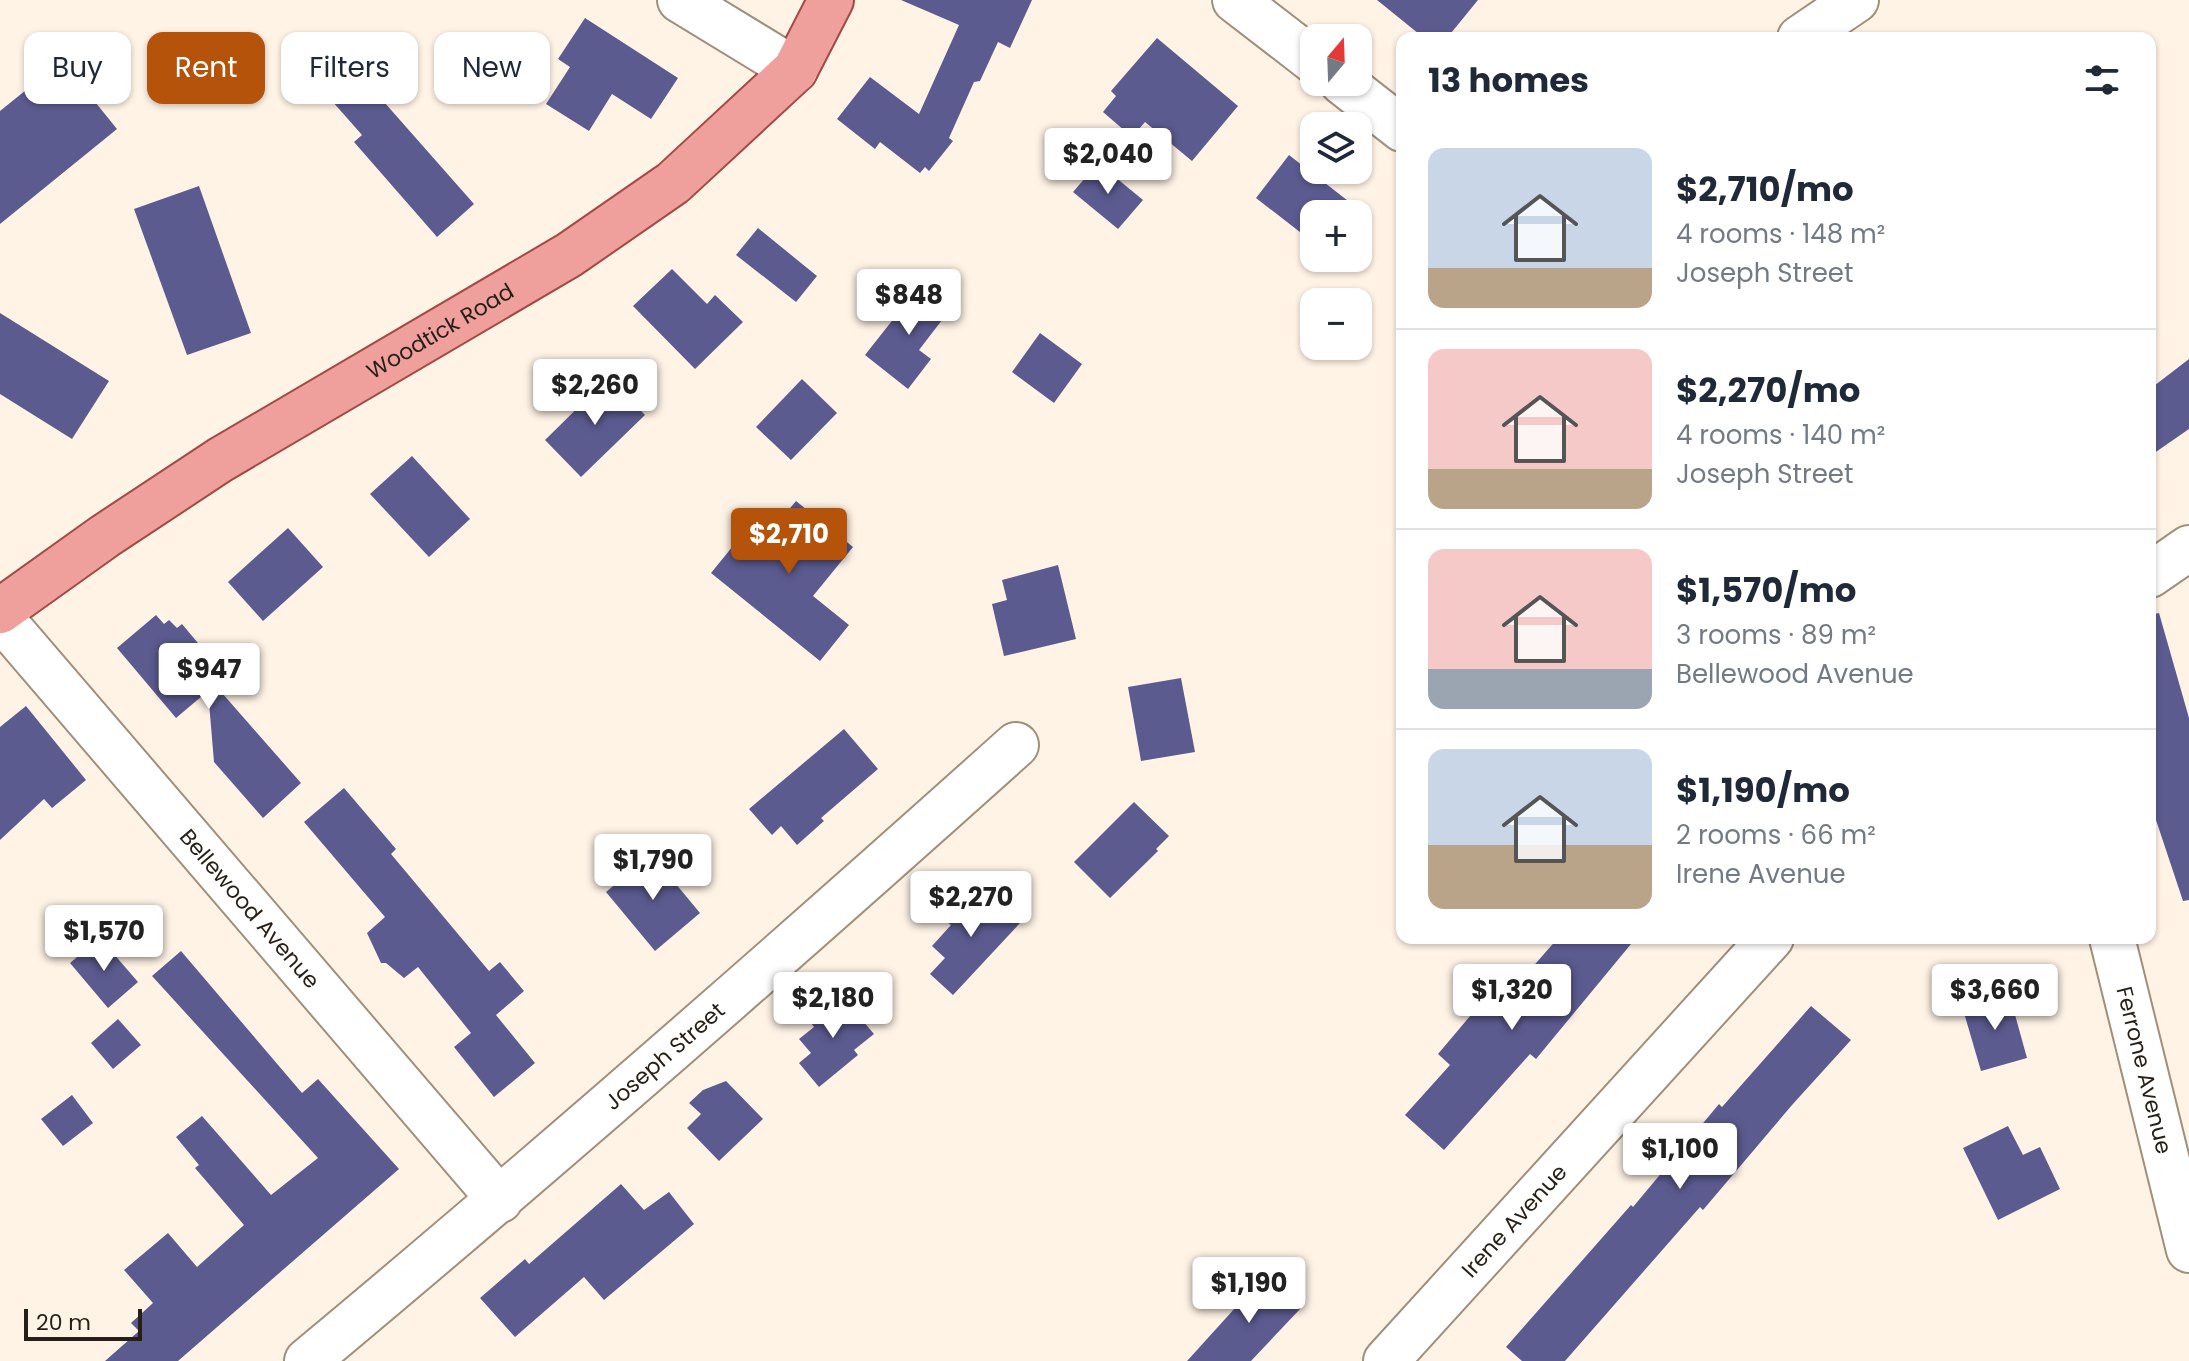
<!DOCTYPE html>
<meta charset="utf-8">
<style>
body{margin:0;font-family:Poppins,sans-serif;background:#f6f6f7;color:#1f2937;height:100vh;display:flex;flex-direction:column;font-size:30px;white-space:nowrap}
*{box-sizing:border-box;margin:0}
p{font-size:26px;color:#747a83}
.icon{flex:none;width:44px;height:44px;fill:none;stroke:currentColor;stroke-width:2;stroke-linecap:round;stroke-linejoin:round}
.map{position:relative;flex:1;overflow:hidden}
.drawer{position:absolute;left:1396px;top:32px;width:760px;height:912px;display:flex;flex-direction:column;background:#fff;border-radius:16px;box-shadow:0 2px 6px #0004}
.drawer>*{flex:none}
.banner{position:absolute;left:24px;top:32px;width:760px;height:72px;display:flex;gap:16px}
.needle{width:52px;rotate:19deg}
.fabs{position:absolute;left:1300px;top:24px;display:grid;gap:16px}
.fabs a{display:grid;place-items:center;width:72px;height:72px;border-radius:16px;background:#fff;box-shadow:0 2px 6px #0004;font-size:40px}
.scale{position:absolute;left:24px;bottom:20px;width:118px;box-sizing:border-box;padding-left:8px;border:4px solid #261f17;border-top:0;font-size:22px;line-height:28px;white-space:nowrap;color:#261f17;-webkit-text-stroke:6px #fff3e6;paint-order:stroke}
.price{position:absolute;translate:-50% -68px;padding:0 18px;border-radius:8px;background:#fff;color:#222;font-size:26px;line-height:52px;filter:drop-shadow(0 2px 4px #0008)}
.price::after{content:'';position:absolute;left:50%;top:48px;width:24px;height:18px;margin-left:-12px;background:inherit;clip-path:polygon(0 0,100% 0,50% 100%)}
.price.active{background:#b45309;color:#fff}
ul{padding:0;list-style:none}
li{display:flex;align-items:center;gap:24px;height:200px;padding:0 32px}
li+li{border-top:2px solid #e0e1e3}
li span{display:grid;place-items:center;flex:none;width:224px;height:160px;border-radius:16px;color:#555}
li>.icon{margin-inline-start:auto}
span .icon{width:96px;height:96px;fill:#fffc;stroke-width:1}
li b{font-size:34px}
h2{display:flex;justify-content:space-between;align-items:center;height:96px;padding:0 32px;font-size:34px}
.chip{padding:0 28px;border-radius:16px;background:#fff;box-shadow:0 2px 6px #0004;font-size:28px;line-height:72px}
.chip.active{background:#b45309;color:#fff}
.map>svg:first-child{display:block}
</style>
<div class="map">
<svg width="2189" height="1361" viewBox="0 0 2189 1361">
<rect width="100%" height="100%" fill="#fff3e6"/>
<!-- building -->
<g fill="#5c5b90">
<polygon points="901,0 1032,0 1010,48 998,42 980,81 974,82 949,138 953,141 929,171 925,167 920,173 880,142 875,149 837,119 870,77 919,114 959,25"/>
<polygon points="1377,0 1478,0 1447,38 1424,38"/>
<polygon points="585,18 678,78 651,119 612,94 589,131 546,104 570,67 558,59"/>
<polygon points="1157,38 1238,106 1192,161 1145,122 1132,137 1103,112 1116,96 1111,91"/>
<polygon points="352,54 382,88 377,94 474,204 437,237 354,142 362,135 317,84"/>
<polygon points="62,61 117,129 0,224 0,111"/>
<polygon points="1289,155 1361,211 1358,216 1314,214 1314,243 1256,198"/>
<polygon points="1098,163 1143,200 1118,229 1073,192"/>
<polygon points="199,186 251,333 187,355 134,209"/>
<polygon points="758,228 817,276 796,302 736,255"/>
<polygon points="672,269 707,304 715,295 743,322 695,369 633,306"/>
<polygon points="921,284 952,307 919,350 931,359 908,389 865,355"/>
<polygon points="0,313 109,381 72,439 0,394"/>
<polygon points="1040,333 1082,364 1054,403 1012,372"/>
<polygon points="2189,359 2189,429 2150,456 2150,389"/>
<polygon points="609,377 645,415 581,477 545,440"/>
<polygon points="802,379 837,413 791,460 756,427"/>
<polygon points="412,456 470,519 429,557 370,494"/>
<polygon points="796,501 853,547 813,596 849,625 820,661 711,573 755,519 771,531"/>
<polygon points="288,528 323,567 263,621 228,582"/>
<polygon points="1058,565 1076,639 1004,656 992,604 1007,600 1002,580"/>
<polygon points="2159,613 2189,718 2189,900 2183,901 2150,802 2150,615"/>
<polygon points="156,615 164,624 169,620 177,628 182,624 208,655 206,671 217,684 215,685 301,783 263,818 214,762 208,691 176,718 117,648"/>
<polygon points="1181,678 1195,752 1141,761 1128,687"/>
<polygon points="26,706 86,780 52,808 44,799 0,840 0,727"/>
<polygon points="844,729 878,769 821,818 824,821 797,845 781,826 772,835 749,809"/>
<polygon points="344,788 396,849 391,854 489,971 500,962 524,991 496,1015 535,1063 494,1097 454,1047 471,1033 418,967 404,978 386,963 381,963 367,933 385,917 304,822"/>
<polygon points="1134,802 1169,836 1156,849 1158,851 1110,898 1074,862"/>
<polygon points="651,854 700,913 655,951 606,892"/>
<polygon points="981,887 1020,923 953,995 930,974 945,958 932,946 951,925 947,922"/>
<polygon points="100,938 138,982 108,1008 70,963"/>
<polygon points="1558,938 1636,938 1536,1059 1530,1054 1444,1150 1405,1115 1450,1065 1438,1054 1503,977 1515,987"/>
<polygon points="181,951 302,1093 318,1079 399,1169 178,1361 105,1361 139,1331 131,1323 153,1303 124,1270 168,1233 197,1267 244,1225 195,1168 199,1165 176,1137 202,1116 271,1195 318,1158 152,976"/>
<polygon points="2009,993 2027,1058 1981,1071 1962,1006"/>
<polygon points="840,994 874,1034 854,1050 858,1055 819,1087 799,1063 811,1053 799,1039 814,1027 809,1020"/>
<polygon points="1811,1006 1851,1040 1792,1105 1703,1210 1700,1207 1565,1361 1522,1361 1506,1347 1631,1205 1633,1207 1719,1104 1722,1107"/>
<polygon points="118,1019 141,1045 113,1069 91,1043"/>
<polygon points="726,1081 763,1119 719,1161 687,1128 701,1114 689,1103 703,1090"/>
<polygon points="72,1095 93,1123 63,1146 41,1119"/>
<polygon points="2008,1126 2023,1155 2040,1147 2060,1189 1998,1220 1963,1148"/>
<polygon points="621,1184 644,1210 669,1192 694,1224 604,1300 584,1277 515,1337 480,1298 525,1259 529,1264"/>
<polygon points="1265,1275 1301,1308 1251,1361 1187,1361"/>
</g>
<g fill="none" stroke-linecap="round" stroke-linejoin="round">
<defs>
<g id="minor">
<polyline points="680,0 795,70"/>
<polyline points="1235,0 1314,61"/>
<polyline points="1800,38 1856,0"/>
<polyline points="1342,82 1402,129"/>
<polyline points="2150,575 2189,548"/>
<path id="s1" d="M0,617L500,1200"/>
<path id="s2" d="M2112,938L2189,1250"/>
<path id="s3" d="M307,1361C548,1160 783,954 1016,745"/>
<path id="s4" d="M1386,1361L1771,938"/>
</g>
<g id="major">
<path id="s5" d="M0,611L105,536L220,460L569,255L673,183L795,70L831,0"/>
</g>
</defs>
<!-- minor casing -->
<use href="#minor" stroke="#a08f7a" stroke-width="48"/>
<!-- major casing -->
<use href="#major" stroke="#a24a43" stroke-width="48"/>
<!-- minor -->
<use href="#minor" stroke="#fff" stroke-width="44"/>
<!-- major -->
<use href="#major" stroke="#efa09c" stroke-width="44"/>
</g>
<g text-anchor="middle" stroke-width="8" stroke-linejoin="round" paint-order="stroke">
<!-- street labels -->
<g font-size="22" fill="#261f17" stroke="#fff3e6">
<text dy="8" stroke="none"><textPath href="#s5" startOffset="522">Woodtick Road</textPath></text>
<text dy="8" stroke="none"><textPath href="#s1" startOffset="384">Bellewood Avenue</textPath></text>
<text dy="8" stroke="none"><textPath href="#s3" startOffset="470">Joseph Street</textPath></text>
<text dy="8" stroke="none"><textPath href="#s2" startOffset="136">Ferrone Avenue</textPath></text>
<text dy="8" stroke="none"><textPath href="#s4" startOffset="190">Irene Avenue</textPath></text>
</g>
</g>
</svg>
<div class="fabs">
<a><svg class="needle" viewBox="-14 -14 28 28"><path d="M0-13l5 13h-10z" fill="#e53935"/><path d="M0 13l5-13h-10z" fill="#747a83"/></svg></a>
<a><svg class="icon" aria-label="layers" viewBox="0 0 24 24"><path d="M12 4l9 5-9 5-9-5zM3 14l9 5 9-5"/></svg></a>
<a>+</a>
<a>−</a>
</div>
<div class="scale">20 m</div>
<b class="price" style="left:1108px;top:196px">$2,040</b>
<b class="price" style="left:909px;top:337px">$848</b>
<b class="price" style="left:595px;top:427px">$2,260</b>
<b class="price active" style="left:789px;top:576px">$2,710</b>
<b class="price" style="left:209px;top:711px">$947</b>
<b class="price" style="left:653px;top:902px">$1,790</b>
<b class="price" style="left:971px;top:939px">$2,270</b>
<b class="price" style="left:104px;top:973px">$1,570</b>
<b class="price" style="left:1512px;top:1032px">$1,320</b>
<b class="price" style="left:1995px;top:1032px">$3,660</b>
<b class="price" style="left:833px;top:1040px">$2,180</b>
<b class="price" style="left:1680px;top:1191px">$1,100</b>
<b class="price" style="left:1249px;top:1325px">$1,190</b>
<div class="banner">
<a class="chip">Buy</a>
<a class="chip active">Rent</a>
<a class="chip">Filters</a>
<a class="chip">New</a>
</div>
<section class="drawer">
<h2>13 homes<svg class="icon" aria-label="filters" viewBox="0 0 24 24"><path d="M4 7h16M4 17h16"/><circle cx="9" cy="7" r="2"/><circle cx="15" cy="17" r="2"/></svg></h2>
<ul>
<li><span style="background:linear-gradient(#c9d6e8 75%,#b9a48a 0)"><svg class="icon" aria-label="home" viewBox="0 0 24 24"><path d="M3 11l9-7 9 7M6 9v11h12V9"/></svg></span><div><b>$2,710/mo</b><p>4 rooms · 148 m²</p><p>Joseph Street</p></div></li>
<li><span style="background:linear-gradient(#f6c9c9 75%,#b9a48a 0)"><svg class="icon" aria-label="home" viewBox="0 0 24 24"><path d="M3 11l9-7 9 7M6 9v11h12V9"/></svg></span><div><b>$2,270/mo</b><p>4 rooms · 140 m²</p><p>Joseph Street</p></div></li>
<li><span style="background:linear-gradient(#f6c9c9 75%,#9aa5b1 0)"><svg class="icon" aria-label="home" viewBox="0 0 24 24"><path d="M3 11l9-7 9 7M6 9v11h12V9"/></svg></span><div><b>$1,570/mo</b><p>3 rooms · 89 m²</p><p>Bellewood Avenue</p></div></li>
<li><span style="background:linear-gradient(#c9d6e8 60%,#b9a48a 0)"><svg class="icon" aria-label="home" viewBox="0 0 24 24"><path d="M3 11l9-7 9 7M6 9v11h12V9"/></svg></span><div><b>$1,190/mo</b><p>2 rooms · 66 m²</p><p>Irene Avenue</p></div></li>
</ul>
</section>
</div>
